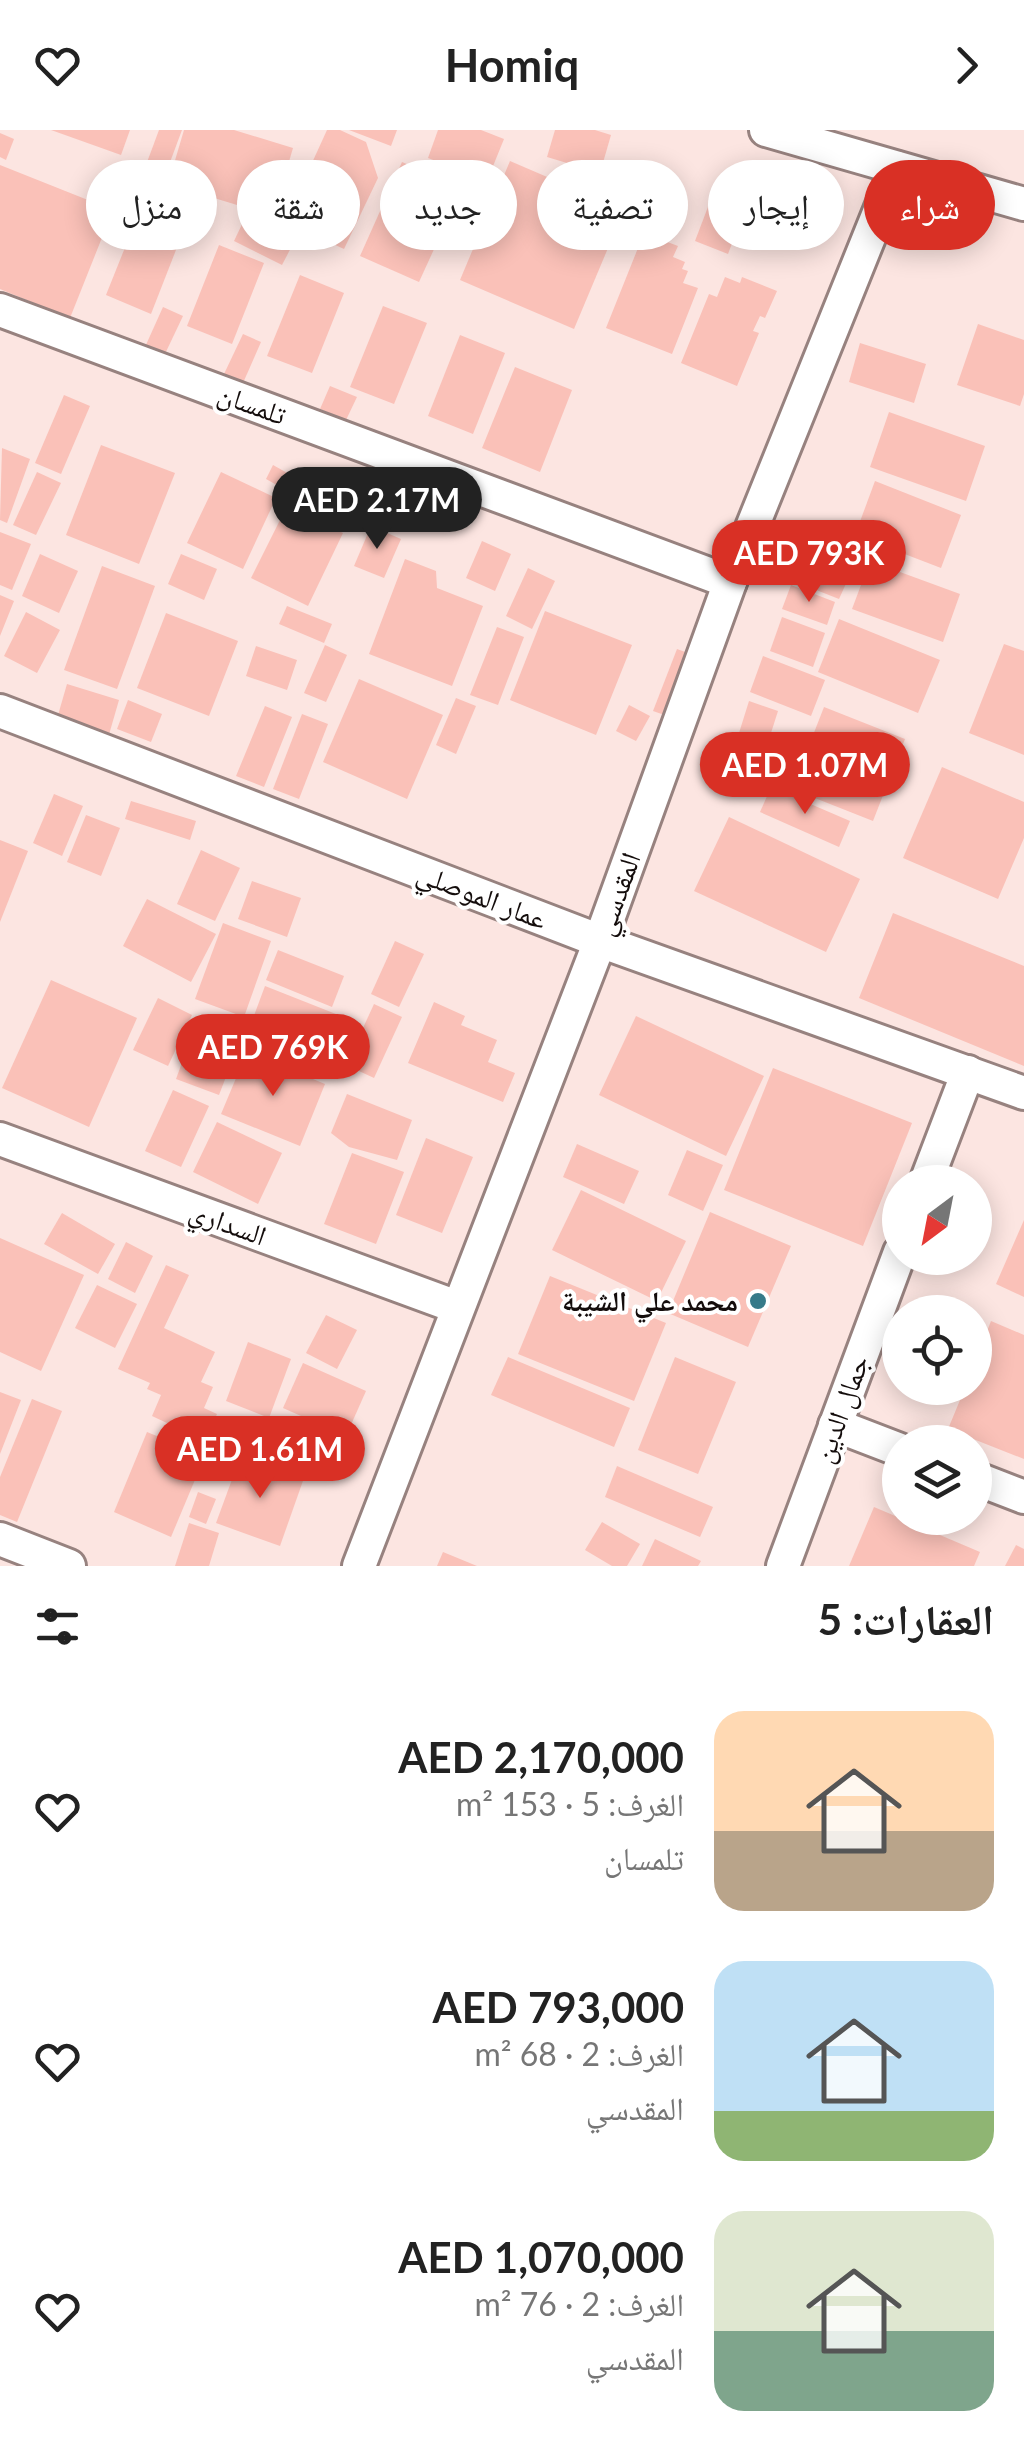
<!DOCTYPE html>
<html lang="ar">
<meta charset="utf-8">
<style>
body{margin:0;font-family:Lato,"Noto Naskh Arabic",sans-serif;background:#f6f6f6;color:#222;direction:rtl;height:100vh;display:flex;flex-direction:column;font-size:38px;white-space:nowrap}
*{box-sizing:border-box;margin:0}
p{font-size:32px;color:#767676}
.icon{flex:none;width:55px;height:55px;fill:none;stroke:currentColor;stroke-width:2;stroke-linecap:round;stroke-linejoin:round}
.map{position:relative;height:1436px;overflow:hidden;direction:ltr}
.side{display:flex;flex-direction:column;background:#fff;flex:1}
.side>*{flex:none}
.banner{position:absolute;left:30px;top:30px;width:965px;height:90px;direction:rtl;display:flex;gap:20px}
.needle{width:65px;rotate:212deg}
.buttons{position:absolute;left:882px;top:1035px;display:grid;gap:20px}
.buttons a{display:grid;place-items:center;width:110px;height:110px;border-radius:50%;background:#fff;box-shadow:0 5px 25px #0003;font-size:50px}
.price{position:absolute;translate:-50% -85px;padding:0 22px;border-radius:35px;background:#d93025;color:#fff;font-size:32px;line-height:65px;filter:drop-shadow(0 2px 5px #0008)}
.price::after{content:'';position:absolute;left:50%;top:60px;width:30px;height:22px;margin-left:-15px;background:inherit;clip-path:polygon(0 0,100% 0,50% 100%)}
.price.selected{background:#222;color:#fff}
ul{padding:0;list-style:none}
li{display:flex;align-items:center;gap:30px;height:250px;padding:0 30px}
li span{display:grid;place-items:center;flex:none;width:280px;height:200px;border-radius:30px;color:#555}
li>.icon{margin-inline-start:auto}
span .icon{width:120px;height:120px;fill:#fffc;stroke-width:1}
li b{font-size:42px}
h2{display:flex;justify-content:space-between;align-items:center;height:120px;padding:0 30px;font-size:42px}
.chip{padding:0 35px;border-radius:45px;background:#fff;box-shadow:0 5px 25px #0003;font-size:35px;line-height:90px}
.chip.selected{background:#d93025;color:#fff}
header{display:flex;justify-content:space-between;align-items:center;height:130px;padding:0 30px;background:#fff;font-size:45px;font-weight:700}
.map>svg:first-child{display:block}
</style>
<header><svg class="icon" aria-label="forward" viewBox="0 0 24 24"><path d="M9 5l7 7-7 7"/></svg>Homiq<svg class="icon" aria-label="heart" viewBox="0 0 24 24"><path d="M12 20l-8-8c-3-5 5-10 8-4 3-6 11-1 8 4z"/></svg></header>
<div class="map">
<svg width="1024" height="1436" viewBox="0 0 1024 1436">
<rect width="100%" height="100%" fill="#fce5e1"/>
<!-- building -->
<g fill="#fac1b8">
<polygon points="51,0 130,0 121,25"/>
<polygon points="159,0 182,0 160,59 140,51"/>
<polygon points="184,0 234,0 293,18 273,86 168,54"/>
<polygon points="327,0 340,0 366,12 378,48 344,119 285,92"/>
<polygon points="349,0 397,0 391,16"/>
<polygon points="438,0 481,0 504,9 487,51 428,28"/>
<polygon points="555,0 595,0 611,5 600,43 547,27"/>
<polygon points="0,3 14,9 6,30 0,27"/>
<polygon points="510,31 624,80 574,199 460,150"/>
<polygon points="402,32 462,58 419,152 360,126"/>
<polygon points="0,35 113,80 70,188 0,159"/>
<polygon points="714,61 747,74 728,124 695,111"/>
<polygon points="166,63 214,79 206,103 157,87"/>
<polygon points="138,85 183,102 151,184 106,165"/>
<polygon points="245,88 294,112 282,135 234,111"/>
<polygon points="644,103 678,116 673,127 685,132 682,139 688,141 683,153 698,158 672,224 606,198"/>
<polygon points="219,115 264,133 232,214 187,196"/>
<polygon points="300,145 344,163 312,243 267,226"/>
<polygon points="725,147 740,153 742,147 777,161 765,188 760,186 753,201 759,203 737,256 681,233 709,164 717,167"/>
<polygon points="383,176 427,193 394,274 350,257"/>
<polygon points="163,177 183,186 164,226 145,217"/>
<polygon points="978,194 1024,210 1024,264 1020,276 957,255"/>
<polygon points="243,204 261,212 243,253 224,244"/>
<polygon points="460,205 505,223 473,304 428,286"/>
<polygon points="860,213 926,234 914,273 849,252"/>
<polygon points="515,237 572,260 540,342 482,318"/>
<polygon points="330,256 357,267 346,290 320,279"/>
<polygon points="64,265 90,276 61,344 35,333"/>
<polygon points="889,282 985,316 966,371 870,337"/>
<polygon points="101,315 175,343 139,434 66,405"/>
<polygon points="2,318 30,329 7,393 0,390"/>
<polygon points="273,335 298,349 291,363 266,349"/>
<polygon points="312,340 352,358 341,383 301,364"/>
<polygon points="37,342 61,353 36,405 13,395"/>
<polygon points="221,342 276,368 243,439 187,413"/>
<polygon points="875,351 961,385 941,438 855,405"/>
<polygon points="362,355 382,365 364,400 344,390"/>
<polygon points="287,376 343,403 308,476 251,448"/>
<polygon points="371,396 401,409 384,448 354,436"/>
<polygon points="826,399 864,413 853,441 816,427"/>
<polygon points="0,402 31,414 12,460 0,455"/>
<polygon points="482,411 511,424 495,461 466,448"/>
<polygon points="40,424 78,441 59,483 22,466"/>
<polygon points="181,424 217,439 204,470 168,454"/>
<polygon points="405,429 436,441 437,458 483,476 452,556 369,524"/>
<polygon points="810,431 849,447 839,469 801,454"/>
<polygon points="870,431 960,464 943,512 852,479"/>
<polygon points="102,436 155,456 117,559 64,540"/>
<polygon points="528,438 555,451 532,499 506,486"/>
<polygon points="791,455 835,472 827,495 782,479"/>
<polygon points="0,465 14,471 0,506"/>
<polygon points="287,476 332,494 324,513 279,494"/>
<polygon points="545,481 632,515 596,605 510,570"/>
<polygon points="26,482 60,500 37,543 4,526"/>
<polygon points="166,483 238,511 209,586 137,558"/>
<polygon points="782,487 825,503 813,537 770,521"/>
<polygon points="839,489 940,530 918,583 818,542"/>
<polygon points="497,497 524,507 498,575 470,565"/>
<polygon points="1004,514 1024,521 1024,625 969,603"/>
<polygon points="325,515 347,525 326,572 304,563"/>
<polygon points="256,516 297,530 287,560 246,546"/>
<polygon points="677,519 696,526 673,588 653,581"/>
<polygon points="763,526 825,550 811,586 750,562"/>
<polygon points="359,549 443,585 407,669 323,632"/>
<polygon points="67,554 119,570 108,608 56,592"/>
<polygon points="456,568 476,576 456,624 436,615"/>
<polygon points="128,570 162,584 151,612 117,599"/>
<polygon points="749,571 778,581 763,628 734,619"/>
<polygon points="629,575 650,586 636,611 616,601"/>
<polygon points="265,576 292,587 264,657 236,646"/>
<polygon points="824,577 905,609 873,691 792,659"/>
<polygon points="302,584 328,594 299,669 273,659"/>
<polygon points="942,637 1024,672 1024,708 998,769 903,728"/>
<polygon points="771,657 850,691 839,717 760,682"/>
<polygon points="54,664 83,676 62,726 33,713"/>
<polygon points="131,671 196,691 190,710 125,689"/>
<polygon points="86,685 120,698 101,746 67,732"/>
<polygon points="729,687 860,749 826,822 694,761"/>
<polygon points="0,710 28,721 0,792"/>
<polygon points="201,720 240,738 215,791 177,774"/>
<polygon points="252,751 301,768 287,807 238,789"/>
<polygon points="147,769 216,804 191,852 123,816"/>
<polygon points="893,783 1024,836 1024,936 859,868"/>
<polygon points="223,793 271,811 244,887 195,869"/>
<polygon points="395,811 424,824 399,877 371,864"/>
<polygon points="278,820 344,846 332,877 266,850"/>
<polygon points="51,850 137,888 89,997 2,958"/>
<polygon points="265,856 341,886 328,920 252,891"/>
<polygon points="158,868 192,885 168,936 133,920"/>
<polygon points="434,872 465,886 461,895 497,910 488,932 515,943 503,972 408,933"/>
<polygon points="374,874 402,887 374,948 346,935"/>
<polygon points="636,886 764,946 726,1026 599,965"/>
<polygon points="195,897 239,913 219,965 176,949"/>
<polygon points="247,922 325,954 300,1016 221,984"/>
<polygon points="773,938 912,993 863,1116 724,1060"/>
<polygon points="173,960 209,976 181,1037 145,1021"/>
<polygon points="347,964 412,990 397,1030 349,1017 331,1003"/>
<polygon points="217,992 282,1023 258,1074 193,1042"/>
<polygon points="426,1008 473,1027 442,1103 396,1085"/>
<polygon points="577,1014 639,1041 624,1074 563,1047"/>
<polygon points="687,1020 723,1035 703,1081 668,1065"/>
<polygon points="352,1023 404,1042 376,1114 324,1094"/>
<polygon points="581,1060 686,1111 657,1171 552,1120"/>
<polygon points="710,1082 791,1116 748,1217 668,1183"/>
<polygon points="62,1083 115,1114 98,1144 44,1114"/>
<polygon points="1024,1090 1024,1167 996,1154"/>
<polygon points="0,1108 84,1145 41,1241 0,1222"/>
<polygon points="126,1112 153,1126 135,1163 108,1149"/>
<polygon points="166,1135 189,1145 164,1198 215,1222 201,1252 213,1257 204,1278 217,1284 205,1311 152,1286 161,1265 147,1259 150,1253 118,1239"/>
<polygon points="550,1146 666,1193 634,1271 518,1224"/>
<polygon points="97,1155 137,1174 115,1218 75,1198"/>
<polygon points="326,1185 357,1200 337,1239 306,1223"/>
<polygon points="991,1191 1024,1205 1024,1329 948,1299 965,1258 975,1258 975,1232"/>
<polygon points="248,1212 291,1229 269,1288 226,1271"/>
<polygon points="508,1227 630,1278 614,1317 491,1265"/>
<polygon points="675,1227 736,1252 698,1344 638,1320"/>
<polygon points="303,1233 366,1261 346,1306 283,1278"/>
<polygon points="0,1262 21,1270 0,1324"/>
<polygon points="32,1269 62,1281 17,1392 0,1385 0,1347"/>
<polygon points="147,1302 205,1326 171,1407 114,1382"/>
<polygon points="241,1325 304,1348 280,1416 216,1393"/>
<polygon points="617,1336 713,1377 700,1407 605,1367"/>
<polygon points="198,1362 216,1369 206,1394 189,1387"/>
<polygon points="874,1377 980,1422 974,1436 849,1436"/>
<polygon points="602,1392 640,1414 627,1436 612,1436 585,1420"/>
<polygon points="189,1393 219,1403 209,1436 175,1436"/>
<polygon points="655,1409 701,1431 698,1436 642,1436"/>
<polygon points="1016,1415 1024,1419 1024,1436 1005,1436"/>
<polygon points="443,1422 477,1436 437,1436"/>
</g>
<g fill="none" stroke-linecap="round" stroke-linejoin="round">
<defs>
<g id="street">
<polyline points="766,0 1024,74"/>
<polyline points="0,180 730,452"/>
<polyline points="0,581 600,811 1024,963"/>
<polyline points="0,1009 457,1177"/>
<polyline points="926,1052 968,942"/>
<polyline points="835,1295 900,1320"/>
<polyline points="975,1348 1024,1367"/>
<polyline points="0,1409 69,1436"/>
<polyline points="359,1436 600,811 730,452 897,38"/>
<polyline points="783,1436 900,1122"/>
</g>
</defs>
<!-- street casing -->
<use href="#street" stroke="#97827f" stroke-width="38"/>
<!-- street -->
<use href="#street" stroke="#fff" stroke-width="32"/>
</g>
<!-- markers -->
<circle fill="#367a89" stroke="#fff" stroke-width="4" cx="758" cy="1171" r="10"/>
<g text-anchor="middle" stroke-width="8" stroke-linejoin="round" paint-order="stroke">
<!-- street labels -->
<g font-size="28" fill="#140d0c" stroke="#fff">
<text transform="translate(252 274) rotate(20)" y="10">تلمسان</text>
<text transform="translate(617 764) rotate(-70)" y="10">المقدسي</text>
<text transform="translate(482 766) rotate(21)" y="10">عمار الموصلي</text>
<text transform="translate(228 1093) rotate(20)" y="10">السداري</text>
<text transform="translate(841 1279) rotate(-70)" y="10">جمال الدين</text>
</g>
<!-- poi labels -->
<g font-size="28" font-weight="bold" fill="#140d0c" stroke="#fff" text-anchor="end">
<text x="738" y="1181">محمد علي الشيبة</text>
</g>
</g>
</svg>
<div class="buttons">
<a><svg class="needle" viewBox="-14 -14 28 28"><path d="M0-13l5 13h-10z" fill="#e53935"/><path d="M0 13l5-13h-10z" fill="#767676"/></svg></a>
<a><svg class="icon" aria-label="locate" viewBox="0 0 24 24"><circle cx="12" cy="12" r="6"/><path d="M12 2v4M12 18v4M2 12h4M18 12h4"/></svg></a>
<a><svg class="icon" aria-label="layers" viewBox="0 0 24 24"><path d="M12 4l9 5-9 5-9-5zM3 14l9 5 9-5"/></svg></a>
</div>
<b class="price selected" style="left:377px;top:422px">AED 2.17M</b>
<b class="price" style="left:809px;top:475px">AED 793K</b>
<b class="price" style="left:805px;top:687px">AED 1.07M</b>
<b class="price" style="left:273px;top:969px">AED 769K</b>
<b class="price" style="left:260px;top:1371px">AED 1.61M</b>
<div class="banner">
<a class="chip selected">شراء</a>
<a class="chip">إيجار</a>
<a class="chip">تصفية</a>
<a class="chip">جديد</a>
<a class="chip">شقة</a>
<a class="chip">منزل</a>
</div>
</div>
<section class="side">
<h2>العقارات: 5<svg class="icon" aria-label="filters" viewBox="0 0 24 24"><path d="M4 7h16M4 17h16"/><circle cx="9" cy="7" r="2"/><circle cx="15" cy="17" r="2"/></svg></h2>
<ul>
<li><span style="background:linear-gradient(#ffd9b3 60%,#b9a48a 0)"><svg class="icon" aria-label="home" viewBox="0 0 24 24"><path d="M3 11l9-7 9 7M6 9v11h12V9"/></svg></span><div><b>AED 2,170,000</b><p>الغرف: 5 · 153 m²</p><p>تلمسان</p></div><svg class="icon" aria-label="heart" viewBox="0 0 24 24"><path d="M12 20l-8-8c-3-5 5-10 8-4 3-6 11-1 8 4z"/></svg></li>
<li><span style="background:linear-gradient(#bfe0f5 75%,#8fb573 0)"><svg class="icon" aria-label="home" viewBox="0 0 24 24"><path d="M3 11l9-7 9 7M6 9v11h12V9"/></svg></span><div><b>AED 793,000</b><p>الغرف: 2 · 68 m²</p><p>المقدسي</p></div><svg class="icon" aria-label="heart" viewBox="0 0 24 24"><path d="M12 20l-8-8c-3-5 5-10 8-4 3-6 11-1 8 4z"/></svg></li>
<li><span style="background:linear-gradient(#dfe7d0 60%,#7fa58c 0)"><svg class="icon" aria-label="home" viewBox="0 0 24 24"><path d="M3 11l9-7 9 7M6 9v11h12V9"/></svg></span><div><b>AED 1,070,000</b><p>الغرف: 2 · 76 m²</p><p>المقدسي</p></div><svg class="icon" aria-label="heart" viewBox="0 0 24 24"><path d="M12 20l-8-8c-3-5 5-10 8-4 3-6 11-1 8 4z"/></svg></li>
</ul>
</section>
